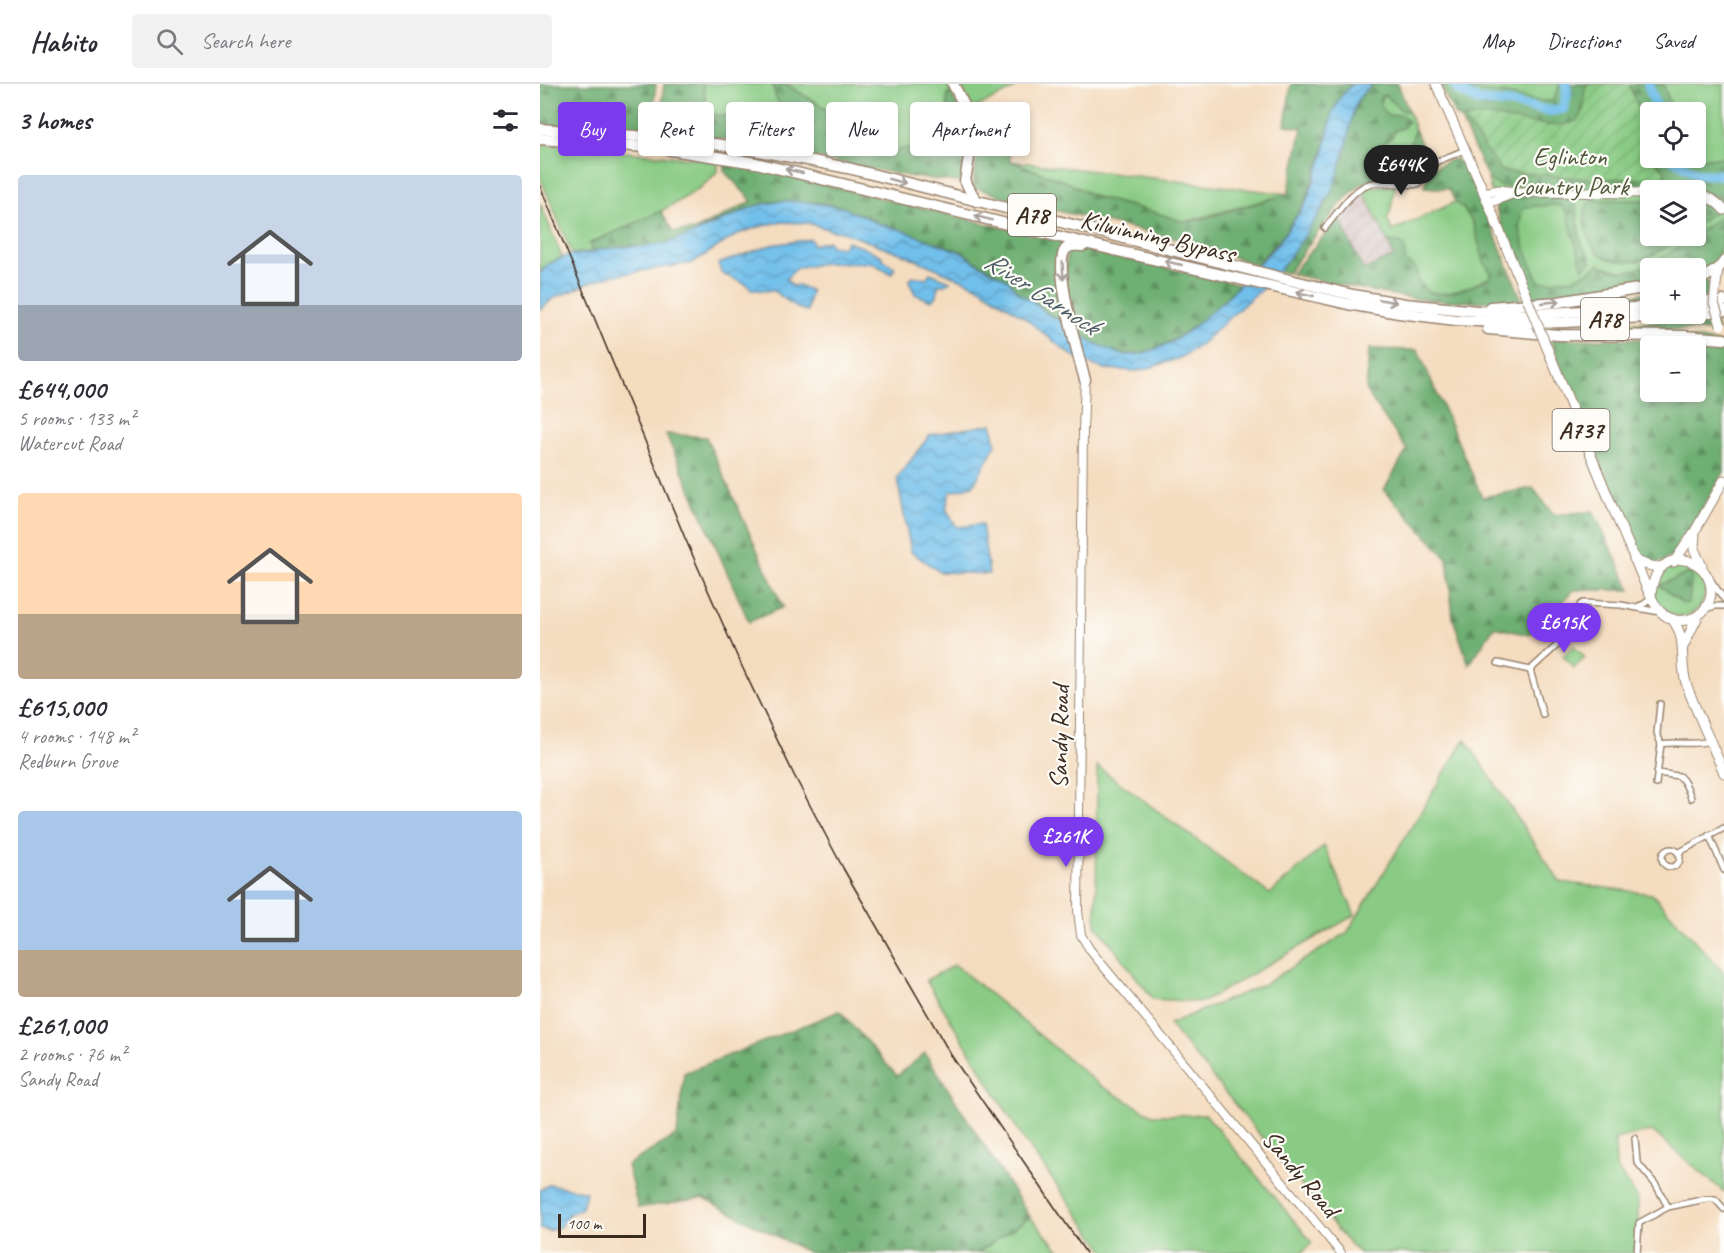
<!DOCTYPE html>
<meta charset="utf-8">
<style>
body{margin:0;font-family:Caveat,sans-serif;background:#f2f2f3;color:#2b2b33;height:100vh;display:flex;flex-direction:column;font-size:22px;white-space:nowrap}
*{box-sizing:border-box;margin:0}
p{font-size:20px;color:#7c7c81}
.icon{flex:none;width:33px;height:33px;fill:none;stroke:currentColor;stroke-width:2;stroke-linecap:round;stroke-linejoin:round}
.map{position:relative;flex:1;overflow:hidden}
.sheet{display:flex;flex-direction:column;background:#fff;width:540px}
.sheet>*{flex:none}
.guide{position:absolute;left:18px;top:18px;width:570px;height:54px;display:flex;gap:12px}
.tools{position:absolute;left:1100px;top:18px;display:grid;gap:12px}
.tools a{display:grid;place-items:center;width:66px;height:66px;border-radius:6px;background:#fff;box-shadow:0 3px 9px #0003;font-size:30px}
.scale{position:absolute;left:18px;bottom:15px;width:88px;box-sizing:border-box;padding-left:6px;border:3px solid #3b2a1e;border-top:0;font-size:16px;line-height:21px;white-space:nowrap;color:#3b2a1e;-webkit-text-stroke:4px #fdfcf7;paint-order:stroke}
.price{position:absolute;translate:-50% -51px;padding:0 14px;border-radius:21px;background:#7c3aed;color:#fff;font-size:20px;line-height:39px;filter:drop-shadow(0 2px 3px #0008)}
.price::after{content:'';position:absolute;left:50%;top:36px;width:18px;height:14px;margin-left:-9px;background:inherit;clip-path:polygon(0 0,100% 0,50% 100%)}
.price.active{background:#222;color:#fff}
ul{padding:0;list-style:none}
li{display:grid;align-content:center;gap:12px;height:318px;padding:0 18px}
li span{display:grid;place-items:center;height:186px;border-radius:6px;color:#555}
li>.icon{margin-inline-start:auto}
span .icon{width:108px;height:108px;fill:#fffc;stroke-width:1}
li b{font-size:26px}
h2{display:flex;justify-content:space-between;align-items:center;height:72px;padding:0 18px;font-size:26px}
.tag{padding:0 21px;border-radius:6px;background:#fff;box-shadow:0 3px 9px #0003;font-size:21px;line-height:54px}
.tag.active{background:#7c3aed;color:#fff}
header{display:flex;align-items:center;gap:36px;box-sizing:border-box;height:84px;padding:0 30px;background:#fff;border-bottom:2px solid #e1e1e2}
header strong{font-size:28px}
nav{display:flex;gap:33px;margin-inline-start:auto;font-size:21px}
.search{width:420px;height:54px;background:#f2f2f3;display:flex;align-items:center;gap:15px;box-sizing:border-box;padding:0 21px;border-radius:6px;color:#7c7c81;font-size:22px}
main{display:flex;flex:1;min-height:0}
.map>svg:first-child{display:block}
</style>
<header>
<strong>Habito</strong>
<div class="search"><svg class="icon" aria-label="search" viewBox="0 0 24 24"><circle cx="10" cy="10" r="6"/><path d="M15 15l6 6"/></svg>Search here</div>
<nav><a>Map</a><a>Directions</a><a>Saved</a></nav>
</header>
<main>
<section class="sheet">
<h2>3 homes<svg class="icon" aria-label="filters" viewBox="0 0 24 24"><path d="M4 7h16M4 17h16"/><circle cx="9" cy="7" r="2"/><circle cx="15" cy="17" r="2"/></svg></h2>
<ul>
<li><span style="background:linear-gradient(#c9d6e8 70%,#9aa5b1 0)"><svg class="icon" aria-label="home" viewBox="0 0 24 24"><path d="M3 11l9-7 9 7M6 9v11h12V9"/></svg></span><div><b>£644,000</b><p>5 rooms · 133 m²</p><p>Watercut Road</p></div></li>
<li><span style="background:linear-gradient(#ffd9b3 65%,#b9a48a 0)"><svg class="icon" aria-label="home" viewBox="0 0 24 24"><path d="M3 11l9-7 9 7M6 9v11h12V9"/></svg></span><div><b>£615,000</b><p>4 rooms · 148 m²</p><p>Redburn Grove</p></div></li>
<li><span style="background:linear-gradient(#a9c7e8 75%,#b9a48a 0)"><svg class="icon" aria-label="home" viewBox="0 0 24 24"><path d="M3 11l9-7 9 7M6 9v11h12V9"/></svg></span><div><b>£261,000</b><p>2 rooms · 76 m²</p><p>Sandy Road</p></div></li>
</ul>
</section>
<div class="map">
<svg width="1184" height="1169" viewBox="0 0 1184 1169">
<defs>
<pattern id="industrial-furrows" width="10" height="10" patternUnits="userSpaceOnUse" patternTransform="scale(1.5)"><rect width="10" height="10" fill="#d2bfbf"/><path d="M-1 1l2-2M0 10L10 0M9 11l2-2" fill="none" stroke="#b5a4a4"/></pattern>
<pattern id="forest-firs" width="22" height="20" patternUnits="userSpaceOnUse" patternTransform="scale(1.5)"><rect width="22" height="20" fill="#6eaf72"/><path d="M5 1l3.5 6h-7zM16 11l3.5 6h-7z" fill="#5c8f5d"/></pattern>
<pattern id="garden-furrows" width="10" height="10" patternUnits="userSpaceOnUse" patternTransform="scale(1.5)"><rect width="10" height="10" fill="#89cb84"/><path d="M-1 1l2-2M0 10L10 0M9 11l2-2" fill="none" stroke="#77ae72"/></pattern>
<pattern id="water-waves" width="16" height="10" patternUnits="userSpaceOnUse" patternTransform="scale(1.5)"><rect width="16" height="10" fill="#71bfeb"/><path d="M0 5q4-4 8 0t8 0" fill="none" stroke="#5e9bbe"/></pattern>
</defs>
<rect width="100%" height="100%" fill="#fdfcf7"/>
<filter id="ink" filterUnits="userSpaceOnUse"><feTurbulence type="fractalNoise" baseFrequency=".0167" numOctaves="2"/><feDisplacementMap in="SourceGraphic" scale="12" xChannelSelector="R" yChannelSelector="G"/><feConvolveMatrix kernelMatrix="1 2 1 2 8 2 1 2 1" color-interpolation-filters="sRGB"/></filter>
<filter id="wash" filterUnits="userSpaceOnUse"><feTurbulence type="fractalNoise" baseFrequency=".008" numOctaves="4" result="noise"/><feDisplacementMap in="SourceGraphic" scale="24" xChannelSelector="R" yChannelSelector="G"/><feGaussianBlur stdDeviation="1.35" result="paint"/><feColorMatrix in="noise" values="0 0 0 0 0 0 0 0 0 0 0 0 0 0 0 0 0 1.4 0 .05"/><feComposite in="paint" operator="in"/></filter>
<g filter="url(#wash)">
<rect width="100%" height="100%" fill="#f4dcbf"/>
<!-- industrial -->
<polygon fill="url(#industrial-furrows)" points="823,106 855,172 823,187 799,134"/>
<!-- green -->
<g fill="#89cb84" stroke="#627a51" stroke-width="1.5" fill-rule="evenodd">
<path d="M163,0H233C234,15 242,24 252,35L240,37L173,31L166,20Z"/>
<path d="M245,0H407L412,10H408C404,31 416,34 400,53L389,55L375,67L367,64L355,68L323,55L298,31Z"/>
<polygon points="420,0 475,0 474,5 433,25"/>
<path d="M900,0H1184V165L1168,185L1110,184V200L995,216L958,131L947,92L921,36L918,32H916ZM1110,28H1155V74H1110ZM1110,106H1155V152H1110Z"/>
<path d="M845,11L863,27L868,26C873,40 880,51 867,63L866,75L874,78L873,83C858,83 857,75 839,80L837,78C837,66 842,58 852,53L855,47L864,43L855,31L849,32C842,26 839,21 842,12Z"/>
<polygon points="113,39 119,40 120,44 180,56 111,48"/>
<path d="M0,60L172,76L178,80V86C158,115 84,144 50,159L52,167L45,169L32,170L0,93Z"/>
<polygon points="470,77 748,110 644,138 614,128 555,113 529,99"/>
<path d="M833,102H855L850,130L847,134L852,147L915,118C938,133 935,155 945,178C946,182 950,186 952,190L949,194C934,201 908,214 891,208C884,206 881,200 877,195L878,187L865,177V167L855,158H848L823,106Z"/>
<polygon points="0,119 22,173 7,181 0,189"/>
<polygon points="1173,234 1173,236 1055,244 1055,245 1025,246 1022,244 1024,242"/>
<circle cx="1140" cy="507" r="25"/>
<polygon points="1034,562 1045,574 1034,584 1023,572"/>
<polygon points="925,655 1020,798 1112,810 1184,889 1184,1108 1112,1047 1075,1055 1076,1083 1098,1115 1098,1145 1095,1169 819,1169 805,1155 629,940 725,900 807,849"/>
<polygon points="557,682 730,810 784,762 815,831 663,918 613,915 556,841"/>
<polygon points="415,881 561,1002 612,1031 666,1031 772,1158 762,1169 566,1169 484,1056 386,896"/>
<polygon points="490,1133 522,1169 437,1169"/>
</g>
<!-- forest -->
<g fill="url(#forest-firs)" stroke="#546c48" stroke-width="1.5" fill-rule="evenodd">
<polygon points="0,0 116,0 111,48 0,40"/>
<path d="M124,0H163L166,20L173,31L240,37L251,35C242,24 234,15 233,0H245L298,31L323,55L355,68L367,64L375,67L389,55L400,53C416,33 404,31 408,10H412C419,27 428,43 427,62C427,73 423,85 421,96L416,98L368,92L122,43L123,37L120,35Z"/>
<polygon points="751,0 812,0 799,15 792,30 782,72 765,118 746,148 716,181 654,159 476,117 433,103 437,69 470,51 470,77 529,99 555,113 614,128 644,138 658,136 748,110 762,44 745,41"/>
<path d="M832,0H858L868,26L863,27L845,11L841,12C839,21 842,26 849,32C858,30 864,29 868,38L864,43L854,47L852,53C842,58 837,66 837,78L839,80L844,76C855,77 863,83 873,83L874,78L866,75L864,68C869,60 874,55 875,45L888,77L881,92L876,98C860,99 841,93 826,98C808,103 761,171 748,189L739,187L774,138L790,112L807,62L811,35L819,15Z"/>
<path d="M900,0H929L941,7L961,9L999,17H1013L1020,0H1046L1041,32L1036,37L1028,41L1014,42L961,87L1051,95L1124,94L1125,87L1112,74H1155V69L1158,73L1172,74L1184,73V117L1163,107L976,104C964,103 954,103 947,92L921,36L918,32H916Z"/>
<polygon points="1089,0 1123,0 1134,28 1110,28 1110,65 1102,35"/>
<path d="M913,75L923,77L927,83L982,216C938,219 895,219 852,211C818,205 785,197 751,190L799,134L823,186L854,172L848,158H855L862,160L865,167V177L878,187L877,195C881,201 885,207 892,209C910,213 934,201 949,194L952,190L944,178L933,138L923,124L915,118L909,105L884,103C887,86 898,81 913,75Z"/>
<path d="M191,78L526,159C523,164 518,170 517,176C512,196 521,220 526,239L510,231L492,216L483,212L477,207L468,196L435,177L423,168L368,149L356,144L340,140L325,131L311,128L305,124L285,119L235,117L215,122L171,140L152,150L127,159L112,162L101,163L92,161L52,167L50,160L121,127L133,148L155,146L212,117L184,87L185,81Z"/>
<path d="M977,112H1023C1028,114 1032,115 1035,120C1041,132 1036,148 1042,160C1045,167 1050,170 1051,178L1043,185L1027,129L1022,123L1016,121L985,123C971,142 991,178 999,198L1031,195L1050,187L1059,180C1066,183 1074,187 1081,187C1113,188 1156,149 1181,132C1184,149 1182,173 1168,185C1165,188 1159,190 1155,192V184H1110V200L995,216C985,196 954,139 958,120Z"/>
<path d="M1051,116H1110V152H1142C1129,161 1113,174 1097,177C1087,178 1074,177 1065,173C1050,167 1041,139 1046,124C1046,121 1049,119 1051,116Z"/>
<path d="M1155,116C1165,116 1170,120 1177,126L1155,142Z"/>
<path d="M541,165L699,200C675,227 638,260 602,269C590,272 578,269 566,265C542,255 539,250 533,226C527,203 523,190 528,167Z"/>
<polygon points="1165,197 1169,199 1168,212 1155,213 1155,200"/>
<polygon points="1110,208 1110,217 1060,222 1059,216"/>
<polygon points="1173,236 1178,245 1174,248 1157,246 1055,245 1055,244"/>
<path d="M1010,255H1161L1184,260V388L1136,469L1122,478L1111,479L1106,477L1098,470ZM1110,262H1155V308H1110Z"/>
<polygon points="829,265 878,266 942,413 993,404 1014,431 1053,427 1091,506 1034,506 989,551 954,543 929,581 913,534 907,474 844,406 867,366 826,307"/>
<polygon points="126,350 166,353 243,523 209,538"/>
<polygon points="1152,488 1149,518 1143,520 1119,501"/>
<polygon points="300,927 357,992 385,969 490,1133 437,1169 269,1169 163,1114 98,1124 87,1081 137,1051 144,989"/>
</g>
<!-- garden -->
<path fill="url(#garden-furrows)" stroke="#627a51" stroke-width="1.5" d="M1046,0H1089C1098,23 1110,49 1110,74H1112L1125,87L1124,94L1051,95L961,87L924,35C931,34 939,31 947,32C966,33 1030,52 1041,32C1046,23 1043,10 1046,0Z"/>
<!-- water -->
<g fill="url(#water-waves)" stroke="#567484" stroke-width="1.5">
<path d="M812,0H832C828,4 823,9 819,14C810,28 811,47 806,63C803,73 800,83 797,93C790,119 735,200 713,212L660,261L640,274L613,283L597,287L564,285L542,277L527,268L481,231L437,202L360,169L302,148L294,147L268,139L239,138L215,144L198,150L152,179L70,192L48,199L35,206L15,213L0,226V190L7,181L28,171L45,170L62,165L93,162L101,163L127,159L153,150L215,122L241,117L266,118L305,124L311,128L325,132L330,136L340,140L356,144L423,169L435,178L468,196L477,208L491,216L509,231L535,245L550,257L577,269L588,271L602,270L630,259L652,244L688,213L739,158L766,119L783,72L792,30L799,15Z"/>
<polygon points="271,155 273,161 288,157 291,162 303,163 307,157 341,171 343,175 355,184 351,190 333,179 285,179 257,184 246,195 253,202 258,201 271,207 267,227 257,224 234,207 212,206 206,200 182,190 178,180 231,161"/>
<polygon points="390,189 410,197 405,201 398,201 397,212 391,217 375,210 369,197 373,192 386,195"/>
<polygon points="452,340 456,360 433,402 410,408 406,425 417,443 442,440 449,490 400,488 371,468 357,394 390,351"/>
<polygon points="10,1100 46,1108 42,1124 29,1130 21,1142 9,1147 0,1145 0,1106"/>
</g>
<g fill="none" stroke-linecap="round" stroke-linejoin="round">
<!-- river -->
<g stroke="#71bfeb" stroke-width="10">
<polyline points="914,0 919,7 939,17 975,20 1010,27 1023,25 1027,10 1026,0"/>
<polyline points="1108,0 1118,28"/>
<polyline points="1132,74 1135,77 1158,90 1184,91"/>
</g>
</g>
</g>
<g filter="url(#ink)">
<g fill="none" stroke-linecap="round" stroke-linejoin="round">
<defs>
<g id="street">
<path d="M785,144C797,130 815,100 834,99C849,98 864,102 878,100L890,82L898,77L925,66"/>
<polyline points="1172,498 1184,515"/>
<polyline points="1096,523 1104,520 1112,514"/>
<polyline points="1165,525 1175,522 1184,522"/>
<polyline points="958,579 990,586 1034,546 1037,539 1040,521 1043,519 1081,521 1120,528"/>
<polyline points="990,586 1003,631"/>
<path d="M1121,660C1138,657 1154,662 1170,657"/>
<path d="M1117,689L1139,692C1146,698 1148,706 1151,714"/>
<polyline points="1116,700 1121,660 1117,649 1120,620"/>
<polyline points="1169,751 1184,786"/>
<circle cx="1131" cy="774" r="9"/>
<polyline points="1138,769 1184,744"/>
<polyline points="1095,1054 1097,1078 1116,1101 1128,1123"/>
<polyline points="1097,1169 1099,1139 1128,1123 1166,1115 1175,1115 1184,1125"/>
</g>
<polyline id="secondary" points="545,296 543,347 538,827 541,851 550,866 801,1169"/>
<g id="primary">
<polyline points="896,0 942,104 984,207"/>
<polyline points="944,109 959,106 977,108 1110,109"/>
<path d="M1155,110C1167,112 1176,116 1184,126"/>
<polyline points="948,119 974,109"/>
<polyline points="1176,200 1178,185 1184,177"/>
<path d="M1007,264C1036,333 1063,403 1093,471C1099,485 1111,519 1121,528C1130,537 1144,539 1155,533C1164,529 1171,518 1171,508C1172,483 1143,466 1123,482C1114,489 1112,501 1111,511"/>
<polyline points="1155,450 1154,465 1162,482"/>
<path d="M1094,475C1103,481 1111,483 1122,483"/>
<polyline points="1134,478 1155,447 1184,396"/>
<path d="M1132,535C1149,557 1138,577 1147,602C1158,632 1172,660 1184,689"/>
<polyline points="1143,563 1158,532"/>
</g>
<g id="highway">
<polyline points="413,0 425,23 431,44 431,62 425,97 436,117"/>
<path d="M0,45C55,49 111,52 166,59C215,65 263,75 312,85L750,196L813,211L865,220L978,231L1110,223"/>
<polyline points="0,55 118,64 216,79 582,168 808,220 859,229 916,236 980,239 1026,238 1150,230"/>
<path d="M543,162C536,162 530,160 525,166C513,182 539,275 545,296"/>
<polyline points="1155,195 1163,194 1178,185"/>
<polyline points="1155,219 1184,217"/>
<polyline points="950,223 1018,218 1110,203"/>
<polyline points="1155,229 1184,227"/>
<polyline points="948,245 1019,251 1144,252 1184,255"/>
</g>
</defs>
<!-- street casing -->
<use href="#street" stroke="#98836e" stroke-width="8"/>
<!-- secondary casing -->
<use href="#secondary" stroke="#98836e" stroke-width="10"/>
<!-- primary casing -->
<use href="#primary" stroke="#98836e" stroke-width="11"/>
<!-- highway casing -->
<use href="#highway" stroke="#98836e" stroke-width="13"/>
<!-- street -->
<use href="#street" stroke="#fff" stroke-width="5"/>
<!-- secondary -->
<use href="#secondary" stroke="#fff" stroke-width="8"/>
<!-- primary -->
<use href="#primary" stroke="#fff" stroke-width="9"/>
<!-- highway -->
<use href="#highway" stroke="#fff" stroke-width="10"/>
<!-- rail -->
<polyline stroke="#3b2a1e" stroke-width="1.5" points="0,102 145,454 197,572 254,691 303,784 411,971 546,1169"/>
<defs>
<g id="primary-bridge">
<polyline points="1176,200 1174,219 1181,241"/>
<polyline points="984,207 1007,264"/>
</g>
</defs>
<!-- primary-bridge casing -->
<use href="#primary-bridge" stroke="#98836e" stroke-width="11" stroke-linecap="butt"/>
<!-- primary-bridge -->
<use href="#primary-bridge" stroke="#fff" stroke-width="9"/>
</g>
<!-- one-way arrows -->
<defs><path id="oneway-shaft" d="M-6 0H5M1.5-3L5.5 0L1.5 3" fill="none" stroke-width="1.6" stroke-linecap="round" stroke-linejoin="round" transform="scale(1.5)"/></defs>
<g stroke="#a79f9a">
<use href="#oneway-shaft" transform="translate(254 87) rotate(-167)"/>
<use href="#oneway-shaft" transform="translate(357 97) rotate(14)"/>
<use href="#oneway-shaft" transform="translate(443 134) rotate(-166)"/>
<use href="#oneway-shaft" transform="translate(633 179) rotate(-167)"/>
<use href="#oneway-shaft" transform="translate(523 187) rotate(87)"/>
<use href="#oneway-shaft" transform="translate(765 210) rotate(-167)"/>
<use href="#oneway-shaft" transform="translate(848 217) rotate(10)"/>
<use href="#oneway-shaft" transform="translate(1011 218) rotate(-6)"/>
</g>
</g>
<g text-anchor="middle" stroke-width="4.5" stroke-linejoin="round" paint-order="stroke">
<!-- shield labels -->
<g fill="#fdfcf7" stroke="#75695f" stroke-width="1.5">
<rect x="468" y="110" width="48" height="42" rx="4.5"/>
<rect x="1041" y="214" width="48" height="42" rx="4.5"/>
<rect x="1012.5" y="325" width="57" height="42" rx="4.5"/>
</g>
<g font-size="24" font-weight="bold" fill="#3b2a1e">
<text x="492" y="139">A78</text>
<text x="1065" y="243">A78</text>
<text x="1041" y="354">A737</text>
</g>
<!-- park labels -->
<g font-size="26" fill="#525a3d" stroke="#fdfcf7">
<text x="1030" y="81">Eglinton<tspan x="1030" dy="30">Country Park</tspan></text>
</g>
<!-- street labels -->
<g font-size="26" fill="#3b2a1e" stroke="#fdfcf7">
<text transform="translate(618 152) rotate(13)" y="9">Kilwinning Bypass</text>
<text transform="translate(519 653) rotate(-89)" y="9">Sandy Road</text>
<text transform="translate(761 1089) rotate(50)" y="9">Sandy Road</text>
</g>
<!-- water labels -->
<g font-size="27" font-style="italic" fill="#4e5e66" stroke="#fdfcf7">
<text transform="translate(502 209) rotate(33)" y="9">River Garnock</text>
</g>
</g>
</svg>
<div class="tools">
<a><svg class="icon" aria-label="locate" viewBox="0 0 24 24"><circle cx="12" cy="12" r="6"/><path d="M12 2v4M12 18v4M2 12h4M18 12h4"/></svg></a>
<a><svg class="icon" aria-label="layers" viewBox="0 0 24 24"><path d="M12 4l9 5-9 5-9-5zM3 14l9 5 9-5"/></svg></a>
<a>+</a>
<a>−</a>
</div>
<div class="scale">100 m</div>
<b class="price active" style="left:861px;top:112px">£644K</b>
<b class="price" style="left:1024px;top:570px">£615K</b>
<b class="price" style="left:526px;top:784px">£261K</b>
<div class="guide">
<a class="tag active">Buy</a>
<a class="tag">Rent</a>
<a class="tag">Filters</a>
<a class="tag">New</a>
<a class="tag">Apartment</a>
</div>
</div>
</main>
